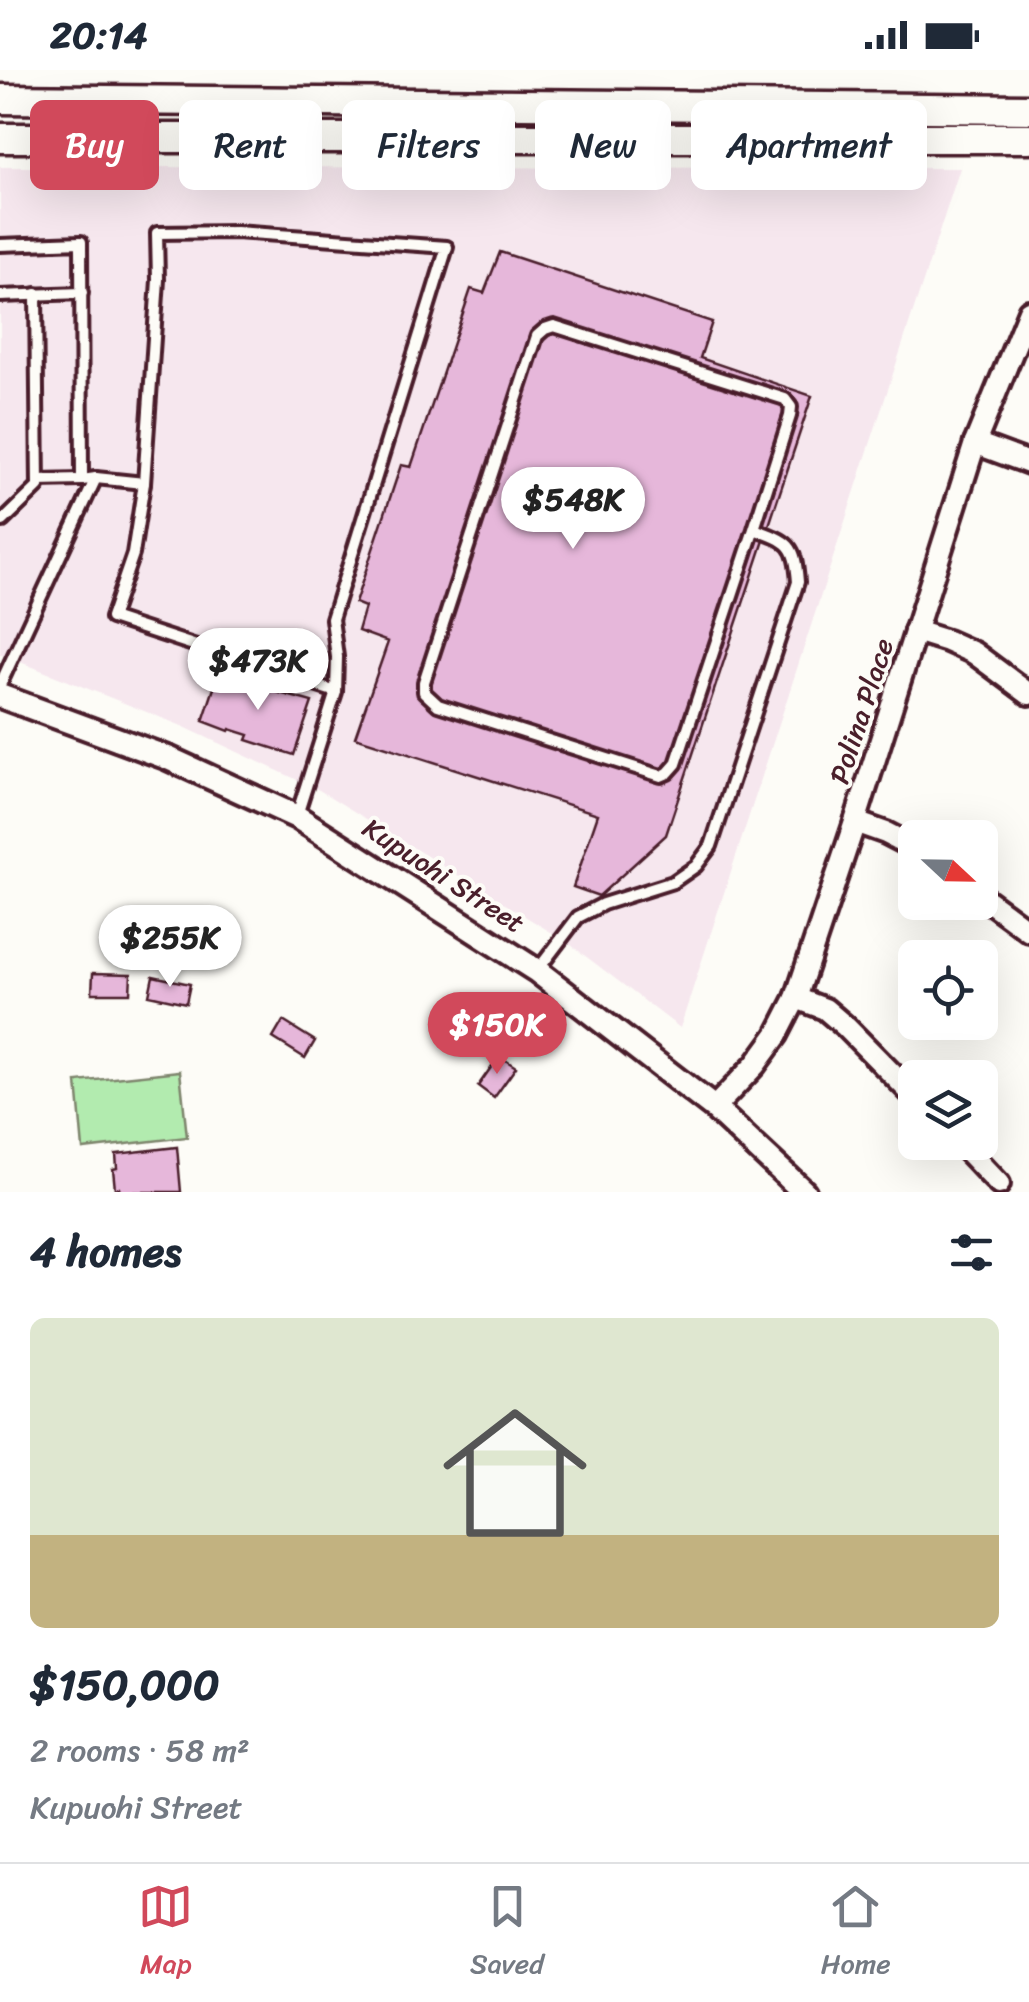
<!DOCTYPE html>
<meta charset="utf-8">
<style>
body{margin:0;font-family:Sriracha,sans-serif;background:#f6f6f7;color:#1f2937;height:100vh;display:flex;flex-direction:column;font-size:38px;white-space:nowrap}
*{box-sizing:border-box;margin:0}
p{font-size:32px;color:#747a83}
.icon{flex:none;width:55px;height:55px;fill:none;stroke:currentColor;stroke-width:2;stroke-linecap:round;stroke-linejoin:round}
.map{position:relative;height:1122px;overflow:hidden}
.details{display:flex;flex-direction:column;background:#fff;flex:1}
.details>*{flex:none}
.top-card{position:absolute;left:30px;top:30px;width:970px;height:90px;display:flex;gap:20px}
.needle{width:65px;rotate:112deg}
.buttons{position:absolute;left:898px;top:750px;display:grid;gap:20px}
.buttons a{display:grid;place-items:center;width:100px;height:100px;border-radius:15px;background:#fff;box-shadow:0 10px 40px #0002;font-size:50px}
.price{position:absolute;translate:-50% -85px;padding:0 22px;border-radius:35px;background:#fff;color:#222;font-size:32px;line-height:65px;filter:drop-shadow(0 2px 5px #0008)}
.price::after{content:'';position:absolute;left:50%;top:60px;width:30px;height:22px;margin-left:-15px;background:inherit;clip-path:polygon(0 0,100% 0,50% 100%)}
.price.selected{background:#d1495b;color:#fff}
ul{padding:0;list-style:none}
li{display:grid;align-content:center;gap:20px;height:530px;padding:0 30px}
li+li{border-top:2px solid #e0e1e3}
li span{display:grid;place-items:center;height:310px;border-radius:15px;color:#555}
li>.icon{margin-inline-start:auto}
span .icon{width:180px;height:180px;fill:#fffc;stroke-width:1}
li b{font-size:42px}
h2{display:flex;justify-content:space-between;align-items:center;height:120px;padding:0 30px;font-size:42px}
.pill{padding:0 35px;border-radius:15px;background:#fff;box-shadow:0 10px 40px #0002;font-size:35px;line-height:90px}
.pill.selected{background:#d1495b;color:#fff}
.status{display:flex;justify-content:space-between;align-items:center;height:70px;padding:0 50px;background:#fff;direction:ltr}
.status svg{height:28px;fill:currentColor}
.menu{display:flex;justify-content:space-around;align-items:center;height:140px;border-top:2px solid #e0e1e3;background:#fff;font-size:28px;color:#747a83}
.menu a{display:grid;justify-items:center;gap:5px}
.menu .selected{color:#d1495b}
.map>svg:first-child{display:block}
</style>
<div class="status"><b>20:14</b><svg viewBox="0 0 49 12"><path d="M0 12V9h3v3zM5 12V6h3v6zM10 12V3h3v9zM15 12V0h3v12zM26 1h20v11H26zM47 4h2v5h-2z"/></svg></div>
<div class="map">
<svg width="1029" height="1122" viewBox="0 0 1029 1122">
<rect width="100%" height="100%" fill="#fdfcf7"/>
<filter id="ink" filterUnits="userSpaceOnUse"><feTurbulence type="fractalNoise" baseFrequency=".01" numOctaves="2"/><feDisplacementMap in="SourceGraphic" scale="20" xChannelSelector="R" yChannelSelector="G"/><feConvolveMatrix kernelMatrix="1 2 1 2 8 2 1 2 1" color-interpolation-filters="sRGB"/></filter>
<g filter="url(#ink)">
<!-- built -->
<polygon fill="#f6e7ee" points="0,97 960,98 680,958 567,872 319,720 182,656 0,584"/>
<!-- green -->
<polygon fill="#b2ebaf" stroke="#7e856d" stroke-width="2.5" points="180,1001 187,1067 83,1079 77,1012"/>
<!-- building -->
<g fill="#e6b7da" stroke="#4a1f2b" stroke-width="2.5">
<polygon points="500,182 712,252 700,288 812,326 666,765 599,826 573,817 598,744 355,667 388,572 358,561 365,537 355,533 401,395 411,397 471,219 484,223"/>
<polygon points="219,603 250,615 252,609 270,615 269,620 312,632 294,685 247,670 249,665 230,659 229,661 203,651"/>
<polygon points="93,903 131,904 130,923 92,923"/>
<polygon points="153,906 190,914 186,933 149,925"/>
<polygon points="283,951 315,971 305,988 273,968"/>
<polygon points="499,986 516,997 494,1028 478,1016"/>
<polygon points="177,1077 181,1122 120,1122 119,1118 115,1119 113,1099 117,1098 116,1084"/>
</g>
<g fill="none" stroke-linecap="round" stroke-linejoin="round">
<defs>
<g id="service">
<polyline points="0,175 81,172 82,410 96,408 0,615"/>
<polyline points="0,226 82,223"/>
<polyline points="96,408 144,413"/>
<polyline points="38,411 82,410"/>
<polyline points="0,451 3,451 38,417 36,224"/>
<polyline points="297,745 336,622 337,587 332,549 447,177 236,162 157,163 158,210 144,413 133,484 111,548 336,622"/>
<path d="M537,901L578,847L603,834L673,812L696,796L711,776L798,512C795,474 790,472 754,459L790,346L791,337L785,329L554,256L545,259L537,266L424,612V622L438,635L661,706L668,703L676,694L754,459"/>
</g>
<g id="minor">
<polyline points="975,373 1029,393"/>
<polyline points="915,561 947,571 974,583 1029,624"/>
<polyline points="855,752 886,763 915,778"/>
<polyline points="980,825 1029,861"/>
<polyline points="796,928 825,939 846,957 915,1027"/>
<polyline points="714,1038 755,995 777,965 796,928 855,752 975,373 1029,241"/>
<polyline points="959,1072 999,1114"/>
</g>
<polyline id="tertiary" points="0,626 168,688 297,747 537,901 714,1038 804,1122"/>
<g id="secondary">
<polyline points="0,29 1029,39"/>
<polyline points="0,68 1029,68"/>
</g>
</defs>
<!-- service casing -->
<use href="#service" stroke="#4a1f2b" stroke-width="18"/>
<!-- minor casing -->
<use href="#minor" stroke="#4a1f2b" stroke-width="28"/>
<!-- tertiary casing -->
<use href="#tertiary" stroke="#4a1f2b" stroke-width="30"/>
<!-- secondary casing -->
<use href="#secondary" stroke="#4a1f2b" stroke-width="35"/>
<!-- service -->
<use href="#service" stroke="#fdfcf7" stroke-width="10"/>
<!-- minor -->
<use href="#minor" stroke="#fdfcf7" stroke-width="20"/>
<!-- tertiary -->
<use href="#tertiary" stroke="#fdfcf7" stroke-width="22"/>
<!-- secondary -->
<use href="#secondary" stroke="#fdfcf7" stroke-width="28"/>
</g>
</g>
<g text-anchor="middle" stroke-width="8" stroke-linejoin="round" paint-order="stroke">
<!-- street labels -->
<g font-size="28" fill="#4a1f2b" stroke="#fdfcf7">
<text transform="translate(861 641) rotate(-72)" y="10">Polina Place</text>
<text transform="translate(444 805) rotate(33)" y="10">Kupuohi Street</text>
</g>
</g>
</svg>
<div class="buttons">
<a><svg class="needle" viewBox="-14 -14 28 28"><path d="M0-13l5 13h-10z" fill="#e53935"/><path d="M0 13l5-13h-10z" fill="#747a83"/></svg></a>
<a><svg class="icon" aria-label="locate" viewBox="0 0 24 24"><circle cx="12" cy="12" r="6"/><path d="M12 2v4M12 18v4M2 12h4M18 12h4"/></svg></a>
<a><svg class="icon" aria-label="layers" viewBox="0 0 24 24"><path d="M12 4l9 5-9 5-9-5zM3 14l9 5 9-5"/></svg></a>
</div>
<b class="price" style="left:573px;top:482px">$548K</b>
<b class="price" style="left:258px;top:643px">$473K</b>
<b class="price" style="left:170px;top:920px">$255K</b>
<b class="price selected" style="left:497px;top:1007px">$150K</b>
<div class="top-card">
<a class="pill selected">Buy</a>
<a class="pill">Rent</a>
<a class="pill">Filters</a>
<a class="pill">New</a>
<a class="pill">Apartment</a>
</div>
</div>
<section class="details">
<h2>4 homes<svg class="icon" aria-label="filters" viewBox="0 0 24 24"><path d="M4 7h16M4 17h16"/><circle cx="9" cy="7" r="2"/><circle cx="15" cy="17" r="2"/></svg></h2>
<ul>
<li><span style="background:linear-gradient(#dfe7d0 70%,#c2b280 0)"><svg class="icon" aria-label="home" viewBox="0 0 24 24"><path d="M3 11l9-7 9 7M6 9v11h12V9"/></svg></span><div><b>$150,000</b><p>2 rooms · 58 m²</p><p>Kupuohi Street</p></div></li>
</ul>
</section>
<nav class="menu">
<a class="selected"><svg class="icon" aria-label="map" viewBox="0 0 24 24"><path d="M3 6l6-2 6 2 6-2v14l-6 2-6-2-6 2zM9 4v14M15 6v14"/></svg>Map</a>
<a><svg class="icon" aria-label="saved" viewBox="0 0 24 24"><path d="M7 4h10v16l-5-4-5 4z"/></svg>Saved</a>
<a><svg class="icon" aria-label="home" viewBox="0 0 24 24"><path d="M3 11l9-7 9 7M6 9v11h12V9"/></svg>Home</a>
</nav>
